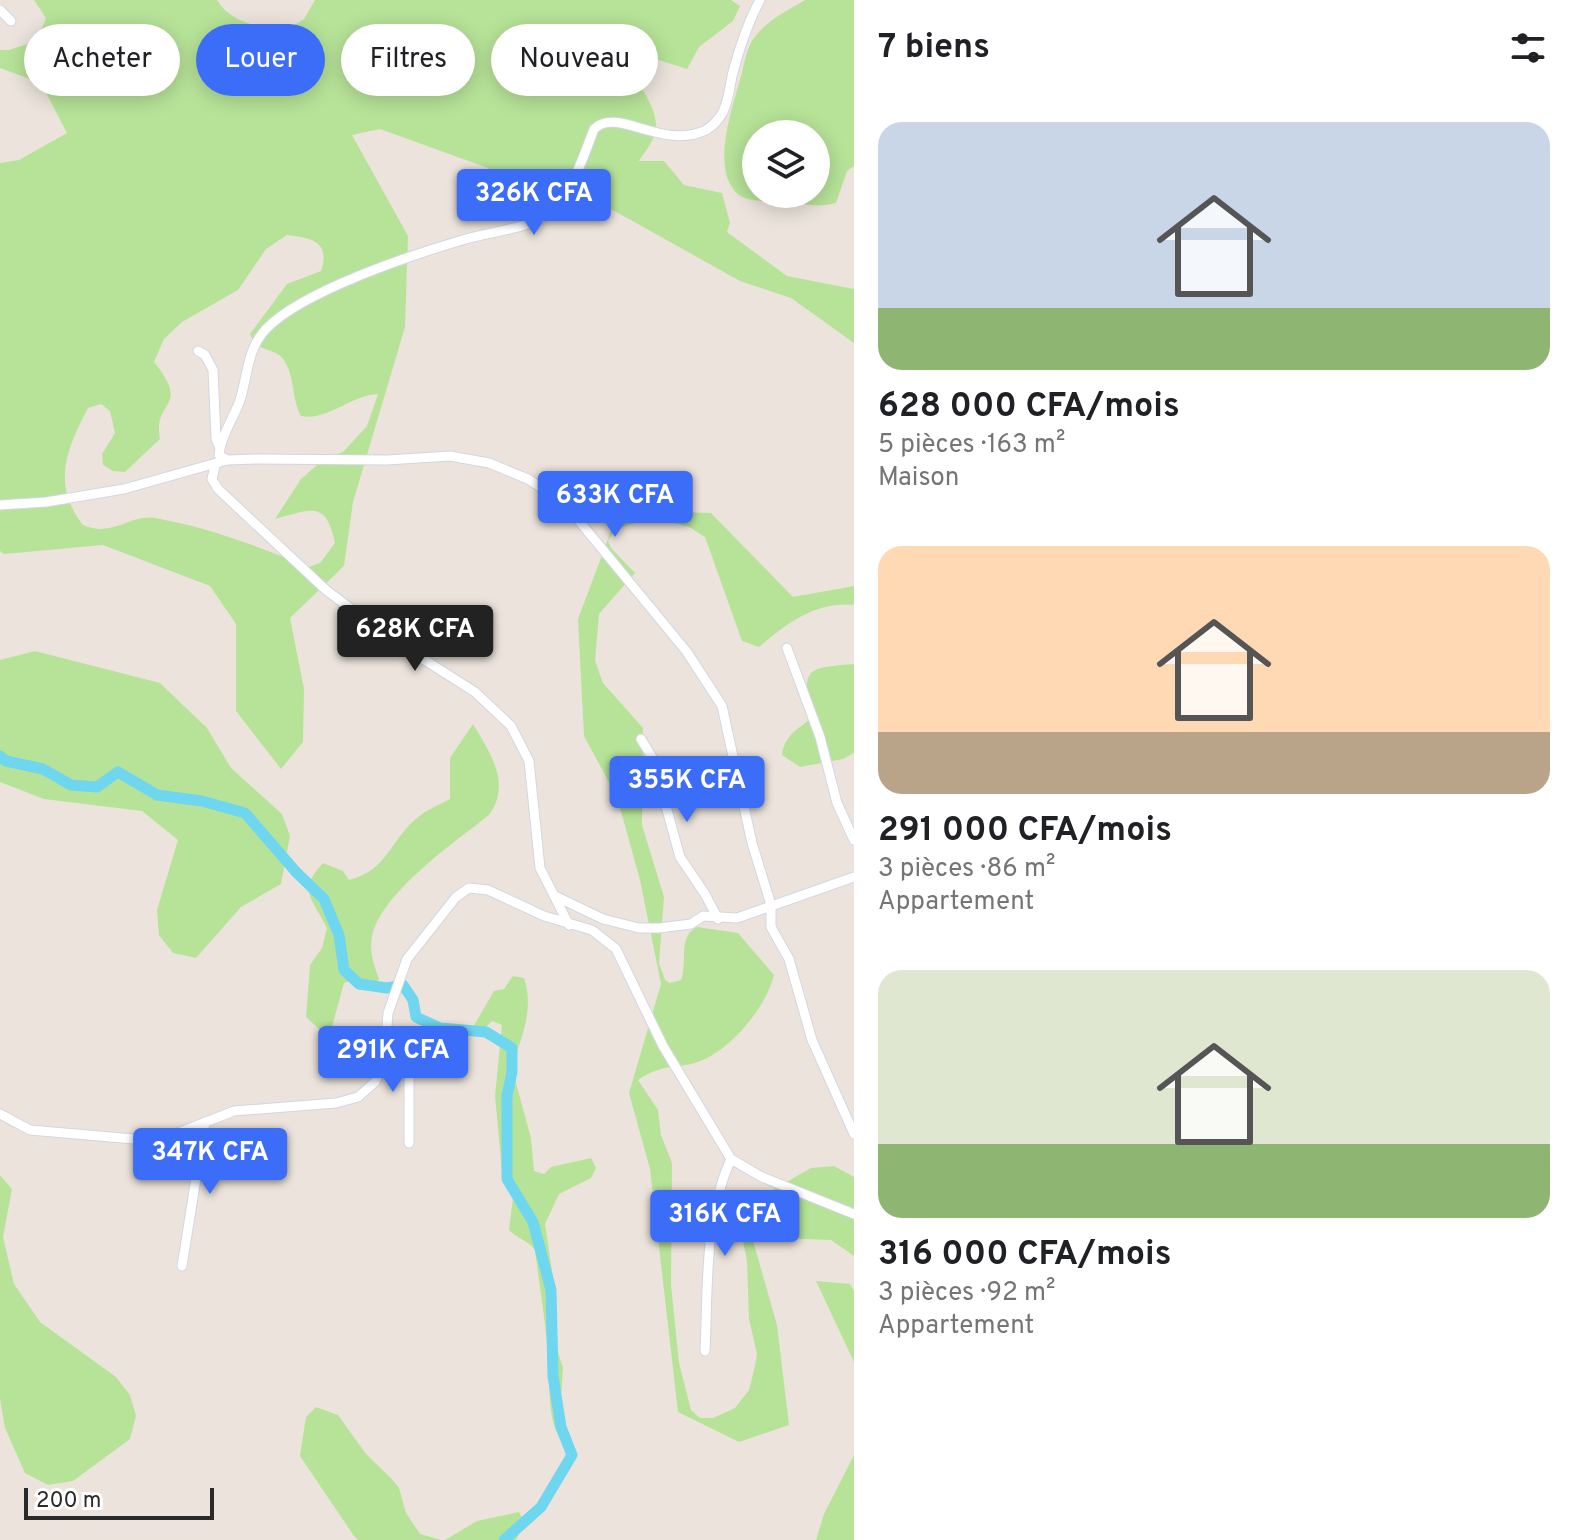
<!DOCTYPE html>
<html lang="fr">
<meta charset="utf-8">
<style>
body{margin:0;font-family:Overpass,sans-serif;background:#f6f6f6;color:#202124;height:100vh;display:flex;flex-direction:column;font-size:30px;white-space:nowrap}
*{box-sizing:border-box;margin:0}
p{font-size:26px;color:#757577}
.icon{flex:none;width:44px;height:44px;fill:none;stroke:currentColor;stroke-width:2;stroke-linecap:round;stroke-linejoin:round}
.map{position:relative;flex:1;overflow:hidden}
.details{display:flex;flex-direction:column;background:#fff;width:720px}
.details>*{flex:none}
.banner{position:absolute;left:24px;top:24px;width:710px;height:72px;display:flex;gap:16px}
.fabs{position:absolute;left:742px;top:120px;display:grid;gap:16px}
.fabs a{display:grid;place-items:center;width:88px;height:88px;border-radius:50%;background:#fff;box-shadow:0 4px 20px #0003;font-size:40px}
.scale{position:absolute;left:24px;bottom:20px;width:190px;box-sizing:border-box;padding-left:8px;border:4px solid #2a2a2a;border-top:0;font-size:22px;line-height:28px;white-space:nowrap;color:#2a2a2a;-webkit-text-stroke:6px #fff;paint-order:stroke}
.price{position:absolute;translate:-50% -68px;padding:0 18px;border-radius:8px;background:#3b6df9;color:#fff;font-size:26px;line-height:52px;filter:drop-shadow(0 2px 4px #0008)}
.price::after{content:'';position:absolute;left:50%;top:48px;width:24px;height:18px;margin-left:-12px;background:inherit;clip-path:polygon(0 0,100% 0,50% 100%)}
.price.active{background:#222;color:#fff}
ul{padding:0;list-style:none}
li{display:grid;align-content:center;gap:16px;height:424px;padding:0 24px}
li span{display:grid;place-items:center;height:248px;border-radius:24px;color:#555}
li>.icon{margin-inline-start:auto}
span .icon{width:144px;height:144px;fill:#fffc;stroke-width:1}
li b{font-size:34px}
h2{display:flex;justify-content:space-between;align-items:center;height:96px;padding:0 24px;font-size:34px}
.chip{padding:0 28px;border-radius:36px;background:#fff;box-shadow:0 4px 20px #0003;font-size:28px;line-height:72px}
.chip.active{background:#3b6df9;color:#fff}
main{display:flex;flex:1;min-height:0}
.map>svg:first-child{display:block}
</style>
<main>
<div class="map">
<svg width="854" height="1540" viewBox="0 0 854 1540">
<rect width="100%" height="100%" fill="#ece4dc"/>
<!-- green -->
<g fill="#b7e398" fill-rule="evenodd">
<path d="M34,0H217C230,23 260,26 283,33L304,19L315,0H731L740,6L733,21L699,47L687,69L646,56L630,63C636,87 661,107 655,133C653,142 644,153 639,161H664L684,185L722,193L730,223L727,232L787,276L854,289V343L791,298L740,281L584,194L568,196L556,208L527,207L504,191L488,168L380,129L352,135L408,236L405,327L353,502L344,566L290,618L304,689L303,742L281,769L236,711V624L210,586L103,545L4,554L0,551V163L19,160L67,133L41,83L0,68V50H9L37,41L46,18ZM287,235C311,238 331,241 321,271L287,284L250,334L255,345C262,348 273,351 279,355C295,367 291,399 301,416C328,421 351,395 378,394L367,426L343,452L324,459L301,479L275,519C310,510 326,499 335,543L320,563L309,567C260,547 207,527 155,518C129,514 113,538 83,525C51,484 67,448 88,408L101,404L110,411L115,433L102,454L103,465L113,471L125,472L160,439C152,399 192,409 154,362L164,339L182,322L238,290L266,249Z"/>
<path d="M805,0H854V166L847,171L836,203C818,208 806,204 788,202C774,201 750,203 739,195C709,171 733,106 741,76C744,65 746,51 752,41C765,21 785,12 805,0ZM756,134H816V194H756Z"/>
<path d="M619,510L711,513L793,597L854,586V605C817,601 787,623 759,647L742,641L705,537C698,533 691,527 683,525C661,518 618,518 608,541L611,548L635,573L599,614L595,661L603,683L643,728L642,825L664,897L659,963L665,980L670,983L681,980C688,963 677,937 697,927L738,933L774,975C766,1007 733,1047 703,1060C677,1071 666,1061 638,1080L658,1110L661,1135L672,1163L671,1285L679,1363L691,1410L700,1418H713L735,1408L749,1390L755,1366L757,1354L749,1319L747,1261L740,1226L748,1204L811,1168L834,1166L854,1177V1256L831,1240L752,1237L777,1325L789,1425L739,1442L678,1412L650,1169L629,1093L661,984L640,880L617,797L584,736L578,619Z"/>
<polygon points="35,651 160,683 207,728 231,768 282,814 290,836 281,884 241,907 196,958 173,953 159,935 157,910 178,840 142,811 44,799 0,782 0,660"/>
<path d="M854,664V753L843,759L800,767L782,755C784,737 796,730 809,720C804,669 802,668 854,664Z"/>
<path d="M473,724C490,753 512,783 489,815C455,842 382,892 372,936C369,952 374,965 379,979L374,989L355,979L344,983L332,1027L322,1032L306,1017L310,965L322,948L327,928C312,898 297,891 323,863L343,871L349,880C387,871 391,839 417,818C426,810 439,805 450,799V758Z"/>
<path d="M513,976L524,978C534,1007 523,1038 511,1065L531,1138L534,1171L544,1174L551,1167L591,1158L596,1168L591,1178L559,1194L545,1224L555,1291L553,1336L563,1368L560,1414L573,1446L562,1443C548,1419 550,1397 549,1370C547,1330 540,1290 535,1250C528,1240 518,1239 509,1230L513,1198L502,1170L495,1096L502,1025L492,1021L484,1029L473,1027L494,991L504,989Z"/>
<polygon points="0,1175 12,1189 3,1237 14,1284 40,1322 116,1377 130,1395 136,1416 130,1439 73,1481 48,1485 25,1473 5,1428 0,1399"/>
<polygon points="816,1281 850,1284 854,1291 854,1362"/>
<polygon points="316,1407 338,1415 366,1454 391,1478 399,1488 406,1513 420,1534 442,1540 358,1540 354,1536 300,1456 306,1417"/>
<polygon points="854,1455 854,1540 816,1540 824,1514"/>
<polygon points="519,1512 525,1523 516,1540 445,1540 477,1521"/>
</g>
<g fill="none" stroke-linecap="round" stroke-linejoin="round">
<!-- river -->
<polyline stroke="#6ed6ee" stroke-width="11" points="0,756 6,761 43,769 71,785 97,787 118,772 157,795 202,801 245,813 296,872 324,899 339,935 344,970 359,984 387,988 403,985 413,1000 416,1017 440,1028 486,1032 512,1048 512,1072 507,1096 507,1179 533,1222 551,1290 553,1376 561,1427 572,1455 541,1507 504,1540"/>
<defs>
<g id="minor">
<polyline points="0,10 11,21"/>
<polyline points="198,351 205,355 213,370 216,439 220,448"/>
<path d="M227,460L219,455L220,448C224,432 233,418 239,403C248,378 246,350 266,329C302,291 414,254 466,239C493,231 530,229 553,211C570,197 586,150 594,129C618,106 662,151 706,130C713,126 719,119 723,112C728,101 730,88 732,76C739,49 747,24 760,0"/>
<polyline points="215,466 212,479 218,489 326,590 390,638 475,692 511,726 529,761 540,868 569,925"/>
<polyline points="0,505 46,502 124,489 227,460 256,459 387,460 450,456 489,463 528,479 545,490 575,516 687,652 722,706 752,843 771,905 771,927 789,959 812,1040 854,1134"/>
<polyline points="787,648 820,737 837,803 854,840"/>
<polyline points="641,739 653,759 680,857 705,894 718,919"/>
<polyline points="555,896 603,919 639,928 659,928 691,924 703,916 737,918 854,877"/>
<polyline points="387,1037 399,1043 409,1055 409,1143"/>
<polyline points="0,1114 30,1130 145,1140 178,1133 234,1111 336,1103 358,1097 375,1082 384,1062 388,1013 407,959 456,897 469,888 488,890 544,916 592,930 616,949 663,1046 731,1159 762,1177 854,1214"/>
<polyline points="182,1266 205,1122"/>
<path d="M705,1351C708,1288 704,1218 731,1159"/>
</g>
</defs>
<!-- minor casing -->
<use href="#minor" stroke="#d1d6e3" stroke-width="11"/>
<!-- minor -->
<use href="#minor" stroke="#fff" stroke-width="9"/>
</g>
</svg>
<div class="fabs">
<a><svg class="icon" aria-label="layers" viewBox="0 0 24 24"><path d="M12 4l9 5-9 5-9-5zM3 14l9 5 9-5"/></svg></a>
</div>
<div class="scale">200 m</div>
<b class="price" style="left:534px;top:237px">326K CFA</b>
<b class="price" style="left:615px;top:539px">633K CFA</b>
<b class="price active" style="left:415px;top:673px">628K CFA</b>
<b class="price" style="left:687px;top:824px">355K CFA</b>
<b class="price" style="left:393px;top:1094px">291K CFA</b>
<b class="price" style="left:210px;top:1196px">347K CFA</b>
<b class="price" style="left:725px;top:1258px">316K CFA</b>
<div class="banner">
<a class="chip">Acheter</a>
<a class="chip active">Louer</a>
<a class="chip">Filtres</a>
<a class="chip">Nouveau</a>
</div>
</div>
<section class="details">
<h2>7 biens<svg class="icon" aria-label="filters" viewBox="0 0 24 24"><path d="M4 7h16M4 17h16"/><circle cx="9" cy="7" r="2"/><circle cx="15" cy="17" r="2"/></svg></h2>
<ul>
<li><span style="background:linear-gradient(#c9d6e8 75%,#8fb573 0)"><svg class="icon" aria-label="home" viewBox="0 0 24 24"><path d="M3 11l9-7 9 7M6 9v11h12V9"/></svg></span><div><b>628 000 CFA/mois</b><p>5 pièces · 163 m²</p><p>Maison</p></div></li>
<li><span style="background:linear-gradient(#ffd9b3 75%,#b9a48a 0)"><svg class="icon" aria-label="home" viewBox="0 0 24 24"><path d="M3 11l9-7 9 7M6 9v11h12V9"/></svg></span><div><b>291 000 CFA/mois</b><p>3 pièces · 86 m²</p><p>Appartement</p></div></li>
<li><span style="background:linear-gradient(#dfe7d0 70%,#8fb573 0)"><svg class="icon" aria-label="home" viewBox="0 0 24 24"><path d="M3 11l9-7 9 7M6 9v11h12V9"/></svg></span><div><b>316 000 CFA/mois</b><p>3 pièces · 92 m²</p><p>Appartement</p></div></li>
</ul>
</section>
</main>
